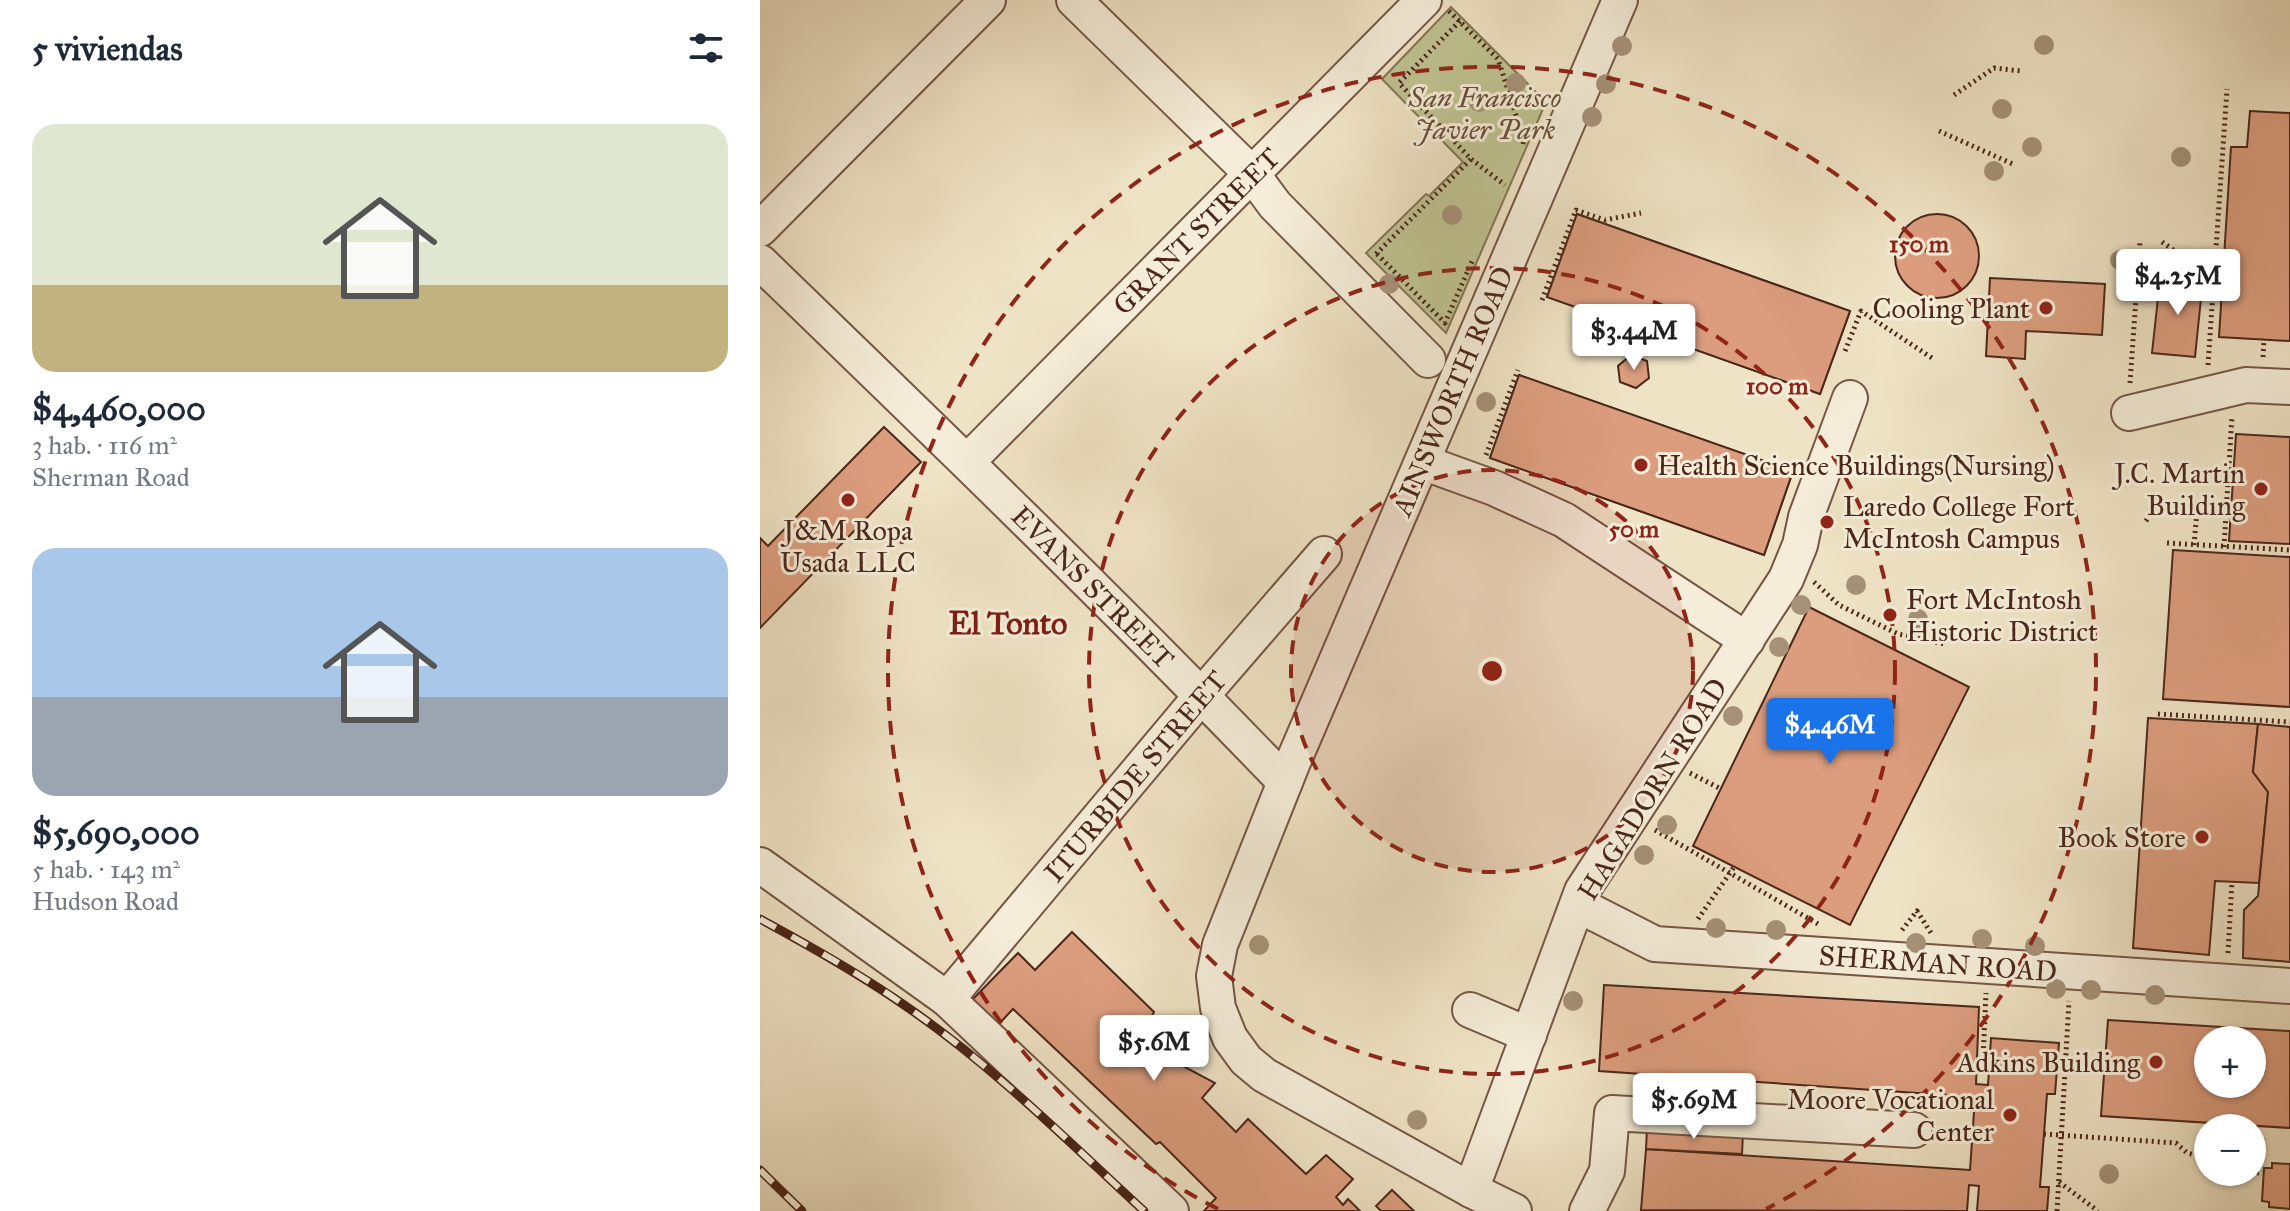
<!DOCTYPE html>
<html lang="es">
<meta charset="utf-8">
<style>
body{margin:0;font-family:"IM FELL Great Primer",serif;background:#f6f6f7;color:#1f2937;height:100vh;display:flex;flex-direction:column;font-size:30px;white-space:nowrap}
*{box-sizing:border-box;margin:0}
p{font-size:26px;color:#747a83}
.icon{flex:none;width:44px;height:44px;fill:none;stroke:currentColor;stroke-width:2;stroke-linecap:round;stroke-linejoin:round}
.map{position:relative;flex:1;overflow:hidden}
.details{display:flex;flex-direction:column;background:#fff;width:760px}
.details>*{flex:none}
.fabs{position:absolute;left:1434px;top:1026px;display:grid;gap:16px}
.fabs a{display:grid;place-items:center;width:72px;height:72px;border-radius:50%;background:#fff;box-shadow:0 2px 6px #0004;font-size:40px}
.price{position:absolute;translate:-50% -68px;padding:0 18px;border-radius:8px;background:#fff;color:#222;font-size:26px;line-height:52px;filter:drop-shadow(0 2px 4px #0008)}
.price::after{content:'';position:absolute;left:50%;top:48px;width:24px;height:18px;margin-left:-12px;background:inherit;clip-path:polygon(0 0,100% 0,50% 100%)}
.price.active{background:#1a73e8;color:#fff}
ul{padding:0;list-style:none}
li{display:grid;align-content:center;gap:16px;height:424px;padding:0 32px}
li span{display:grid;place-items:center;height:248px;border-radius:24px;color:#555}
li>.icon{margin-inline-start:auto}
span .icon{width:144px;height:144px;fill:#fffc;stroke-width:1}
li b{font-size:34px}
h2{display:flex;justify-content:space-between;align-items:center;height:96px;padding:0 32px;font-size:34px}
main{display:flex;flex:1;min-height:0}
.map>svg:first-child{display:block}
</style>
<main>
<section class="details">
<h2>5 viviendas<svg class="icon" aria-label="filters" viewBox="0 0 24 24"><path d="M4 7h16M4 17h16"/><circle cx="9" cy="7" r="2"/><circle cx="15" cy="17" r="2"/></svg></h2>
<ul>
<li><span style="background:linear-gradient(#dfe7d0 65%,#c2b280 0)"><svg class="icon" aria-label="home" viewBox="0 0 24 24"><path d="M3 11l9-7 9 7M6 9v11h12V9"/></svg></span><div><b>$4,460,000</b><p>3 hab. · 116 m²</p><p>Sherman Road</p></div></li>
<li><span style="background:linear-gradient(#a9c7e8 60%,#9aa5b1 0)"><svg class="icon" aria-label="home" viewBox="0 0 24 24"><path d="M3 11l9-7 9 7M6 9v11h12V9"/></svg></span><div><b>$5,690,000</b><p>5 hab. · 143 m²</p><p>Hudson Road</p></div></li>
</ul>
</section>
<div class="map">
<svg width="1530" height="1211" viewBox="0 0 1530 1211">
<rect width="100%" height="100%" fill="#efe3c5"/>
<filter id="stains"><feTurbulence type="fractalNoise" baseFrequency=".0025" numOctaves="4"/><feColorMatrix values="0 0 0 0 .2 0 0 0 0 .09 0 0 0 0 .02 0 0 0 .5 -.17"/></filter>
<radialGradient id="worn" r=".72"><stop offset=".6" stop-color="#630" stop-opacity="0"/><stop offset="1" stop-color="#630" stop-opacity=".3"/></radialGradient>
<!-- green -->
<polygon fill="#bfc291" stroke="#857455" stroke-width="2" points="691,7 786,102 686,333 606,253 666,194 669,196 703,162 622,79"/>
<!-- building -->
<g fill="#dc9d7e" stroke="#4b2719" stroke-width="2" fill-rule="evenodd">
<polygon points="1490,111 1530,113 1530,341 1459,337 1471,147 1487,147"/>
<circle cx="1177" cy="256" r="42"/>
<polygon points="817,214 1090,311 1060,394 787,297"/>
<polygon points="817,214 1090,311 1060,394 787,297"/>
<polygon points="1405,275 1443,279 1435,357 1392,353 1398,298 1403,298"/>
<polygon points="1230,278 1345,284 1342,335 1266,331 1265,359 1226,356"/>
<polygon points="871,355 887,361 889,378 876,388 860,382 858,366"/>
<polygon points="759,375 1033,471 1004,555 730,458"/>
<polygon points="759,375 1033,471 1004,555 730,458"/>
<polygon points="124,427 161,462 0,628 0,538 8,546"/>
<polygon points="1476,434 1530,437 1530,544 1469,541"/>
<polygon points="1413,550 1530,557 1530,707 1403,699"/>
<polygon points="1049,607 1209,687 1090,925 933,846"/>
<polygon points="1388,718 1498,724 1493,772 1508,792 1499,883 1455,881 1449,955 1373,948"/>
<polygon points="1498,724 1530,727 1530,962 1483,958 1484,910 1498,896 1508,792 1493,772"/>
<polygon points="312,932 394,1012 380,1043 455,1083 442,1098 476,1132 488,1119 546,1174 566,1155 593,1179 576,1197 583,1205 588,1199 600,1211 444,1211 456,1198 400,1142 396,1144 253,1009 237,1026 211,1001 258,953 275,970"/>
<polygon points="844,985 1219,1007 1216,1084 1228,1085 1231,1038 1299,1043 1295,1094 1287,1094 1280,1187 1289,1187 1287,1211 1217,1211 1219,1186 1209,1185 1207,1211 881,1210 886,1149 1210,1170 1215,1097 839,1071"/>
<path d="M1348,1020L1530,1031V1128L1341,1116ZM1448,1040H1492V1084H1448Z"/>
<polygon points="887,1128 983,1133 982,1154 886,1149"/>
<polygon points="1512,1163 1530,1164 1530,1209 1509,1207 1509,1202 1502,1201 1504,1168 1512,1168"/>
<polygon points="632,1190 654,1211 621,1211 616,1206"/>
</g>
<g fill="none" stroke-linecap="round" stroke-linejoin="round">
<defs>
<g id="minor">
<polyline points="314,0 492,174 515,205 668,360"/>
<polyline points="0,229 228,0"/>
<path d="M0,262C177,433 354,604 525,782"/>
<polyline points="1369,413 1486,385 1530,387"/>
<polyline points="207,462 664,0"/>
<polyline points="662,462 734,488 804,520 987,640"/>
<polyline points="0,865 187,999 411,1211"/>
<polyline points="834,913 895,944 1530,986"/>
<polyline points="187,999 442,695 564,554"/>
<polyline points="710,1010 769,1035"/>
<polyline points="711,1190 822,891 1026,579 1040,545 1046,517 1090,398"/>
<polyline points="754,1211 711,1190 504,1075 486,1060 470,1038 458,1008 454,976 460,945 533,762 860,0"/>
<polyline points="827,1211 847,1171 852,1113 1154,1130"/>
</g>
</defs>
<!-- minor casing -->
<use href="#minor" stroke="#745644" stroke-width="38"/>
<!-- path -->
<g stroke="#4b2719" stroke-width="5" stroke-dasharray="2 4" stroke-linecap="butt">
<polyline points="689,11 738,59 764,140 763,144"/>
<polyline points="700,21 639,83 711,159 745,185"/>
<polyline points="1194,95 1234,68 1261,71"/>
<polyline points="1179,131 1255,165"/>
<polyline points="1402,242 1454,278"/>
<polyline points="616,254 711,159"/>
<polyline points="617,254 685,323 713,259"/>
<polyline points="782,300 816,210 845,220 881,213"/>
<polyline points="1085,351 1101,311 1175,360"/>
<polyline points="1503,357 1504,339"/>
<polyline points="1448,365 1467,89"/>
<polyline points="1370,383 1380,241"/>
<polyline points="726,455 758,370"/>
<polyline points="1386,521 1390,515 1391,497"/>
<polyline points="1407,543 1530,550"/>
<polyline points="1434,545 1438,500"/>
<polyline points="1464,547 1472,416"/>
<polyline points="1054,582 1079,605 1138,634 1184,644"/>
<polyline points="1398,714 1530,722"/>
<polyline points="930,773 961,789"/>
<polyline points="895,830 1060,925"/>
<polyline points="938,919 974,867"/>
<polyline points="1142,930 1157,911 1171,933"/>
<polyline points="1468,953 1472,882"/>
<polyline points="1223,1060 1226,993"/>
<polyline points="1284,1134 1416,1143 1427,1153 1448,1158"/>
<polyline points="1485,1172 1504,1173"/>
<polyline points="1299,1182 1338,1211"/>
<polyline points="1297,1211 1309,1001"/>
</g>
<!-- minor -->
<use href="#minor" stroke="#f5edd9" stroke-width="34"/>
<defs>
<g id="rail">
<path d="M0,919C50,946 100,974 147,1007C233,1066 308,1141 384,1211"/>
<polyline points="0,1170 42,1211"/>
</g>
</defs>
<!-- rail casing -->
<use href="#rail" stroke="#4b2719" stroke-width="9"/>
<!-- rail -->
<use href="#rail" stroke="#f5edd9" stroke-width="6" stroke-dasharray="18" stroke-linecap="butt"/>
</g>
<!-- trees -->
<g fill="#a59177">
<circle cx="1284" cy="45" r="10"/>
<circle cx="862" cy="46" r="10"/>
<circle cx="756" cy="83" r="10"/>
<circle cx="846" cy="84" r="10"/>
<circle cx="719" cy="102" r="10"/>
<circle cx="1242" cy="109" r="10"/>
<circle cx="832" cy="117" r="10"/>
<circle cx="1272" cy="147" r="10"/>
<circle cx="1421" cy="157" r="10"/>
<circle cx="1234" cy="171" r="10"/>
<circle cx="692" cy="215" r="10"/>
<circle cx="1360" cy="260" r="10"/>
<circle cx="629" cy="284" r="10"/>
<circle cx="726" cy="402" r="10"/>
<circle cx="1096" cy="585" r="10"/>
<circle cx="1041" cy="605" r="10"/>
<circle cx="1158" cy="619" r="10"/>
<circle cx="1019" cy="647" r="10"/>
<circle cx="973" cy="716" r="10"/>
<circle cx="907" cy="825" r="10"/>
<circle cx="884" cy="855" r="10"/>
<circle cx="956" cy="928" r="10"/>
<circle cx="1016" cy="930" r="10"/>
<circle cx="1222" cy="939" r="10"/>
<circle cx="1156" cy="943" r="10"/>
<circle cx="499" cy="945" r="10"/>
<circle cx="1275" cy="946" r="10"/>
<circle cx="1296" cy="989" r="10"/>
<circle cx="1331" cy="990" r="10"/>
<circle cx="1395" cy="995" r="10"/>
<circle cx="813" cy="1001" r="10"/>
<circle cx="657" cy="1120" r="10"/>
<circle cx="1349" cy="1174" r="10"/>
</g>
<!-- distance rings -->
<circle cx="732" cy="671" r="201" fill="#8f2418" fill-opacity=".12"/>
<g fill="none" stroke="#8f2418" stroke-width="4" stroke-dasharray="14 10">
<circle cx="732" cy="671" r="201"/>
<circle cx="732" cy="671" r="403"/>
<path d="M458 1209A604 604 0 1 1 1006 1209"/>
</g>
<!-- markers -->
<g fill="#8f2418" stroke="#f5edd9" stroke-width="3">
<circle cx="1286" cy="308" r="8"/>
<circle cx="881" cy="465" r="8"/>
<circle cx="1501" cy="489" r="8"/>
<circle cx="88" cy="500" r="8"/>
<circle cx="1067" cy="522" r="8"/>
<circle cx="1130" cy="615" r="8"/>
<circle cx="1442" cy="837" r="8"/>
<circle cx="1396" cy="1062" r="8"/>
<circle cx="1250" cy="1115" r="8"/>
</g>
<g text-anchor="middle" stroke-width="6" stroke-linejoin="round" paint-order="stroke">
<!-- park labels -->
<g font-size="28" font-style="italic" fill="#684e37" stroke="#f5edd9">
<text x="725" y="107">San Francisco<tspan x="725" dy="32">Javier Park</tspan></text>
</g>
<!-- street labels -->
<g font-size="28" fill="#4b2719" stroke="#f5edd9">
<text transform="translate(436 231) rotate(-45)" y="10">GRANT STREET</text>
<text transform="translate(692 391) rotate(-67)" y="10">AINSWORTH ROAD</text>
<text transform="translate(333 587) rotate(45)" y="10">EVANS STREET</text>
<text transform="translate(375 776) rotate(-50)" y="10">ITURBIDE STREET</text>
<text transform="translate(892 789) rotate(-58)" y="10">HAGADORN ROAD</text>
<text transform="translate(1178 963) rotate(4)" y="10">SHERMAN ROAD</text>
</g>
<!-- poi labels -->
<g font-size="28" fill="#4b2719" stroke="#f5edd9" text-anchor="end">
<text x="1270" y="318">Cooling Plant</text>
<text x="897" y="475" text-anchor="start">Health Science Buildings(Nursing)</text>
<text x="1485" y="483">J.C. Martin<tspan x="1485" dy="32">Building</tspan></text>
<text x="1083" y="516" text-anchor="start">Laredo College Fort<tspan x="1083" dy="32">McIntosh Campus</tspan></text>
<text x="88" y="540" text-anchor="middle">J&amp;M Ropa<tspan x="88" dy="32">Usada LLC</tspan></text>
<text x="1146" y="609" text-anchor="start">Fort McIntosh<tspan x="1146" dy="32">Historic District</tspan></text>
<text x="1426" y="847">Book Store</text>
<text x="1380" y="1072">Adkins Building</text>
<text x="1234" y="1109">Moore Vocational<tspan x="1234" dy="32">Center</tspan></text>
</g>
<!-- quarter labels -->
<g font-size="32" font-weight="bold" fill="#7a1f14" stroke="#f5edd9">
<text x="248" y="634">El Tonto</text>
</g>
</g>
<circle cx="732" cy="671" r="12" fill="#8f2418" stroke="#f5edd9" stroke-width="4"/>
<g font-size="24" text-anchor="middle" font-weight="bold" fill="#8f2418" stroke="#f5edd9" stroke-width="6" stroke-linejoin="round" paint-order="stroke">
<text x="1159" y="252">150 m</text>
<text x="1017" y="394">100 m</text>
<text x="874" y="537">50 m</text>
</g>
<rect width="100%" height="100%" filter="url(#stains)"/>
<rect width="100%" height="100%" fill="url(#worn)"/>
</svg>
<div class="fabs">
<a>+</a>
<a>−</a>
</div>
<b class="price" style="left:1418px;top:317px">$4.25M</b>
<b class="price" style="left:874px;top:372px">$3.44M</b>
<b class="price active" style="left:1070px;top:766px">$4.46M</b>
<b class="price" style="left:394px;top:1083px">$5.6M</b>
<b class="price" style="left:934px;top:1141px">$5.69M</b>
</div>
</main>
